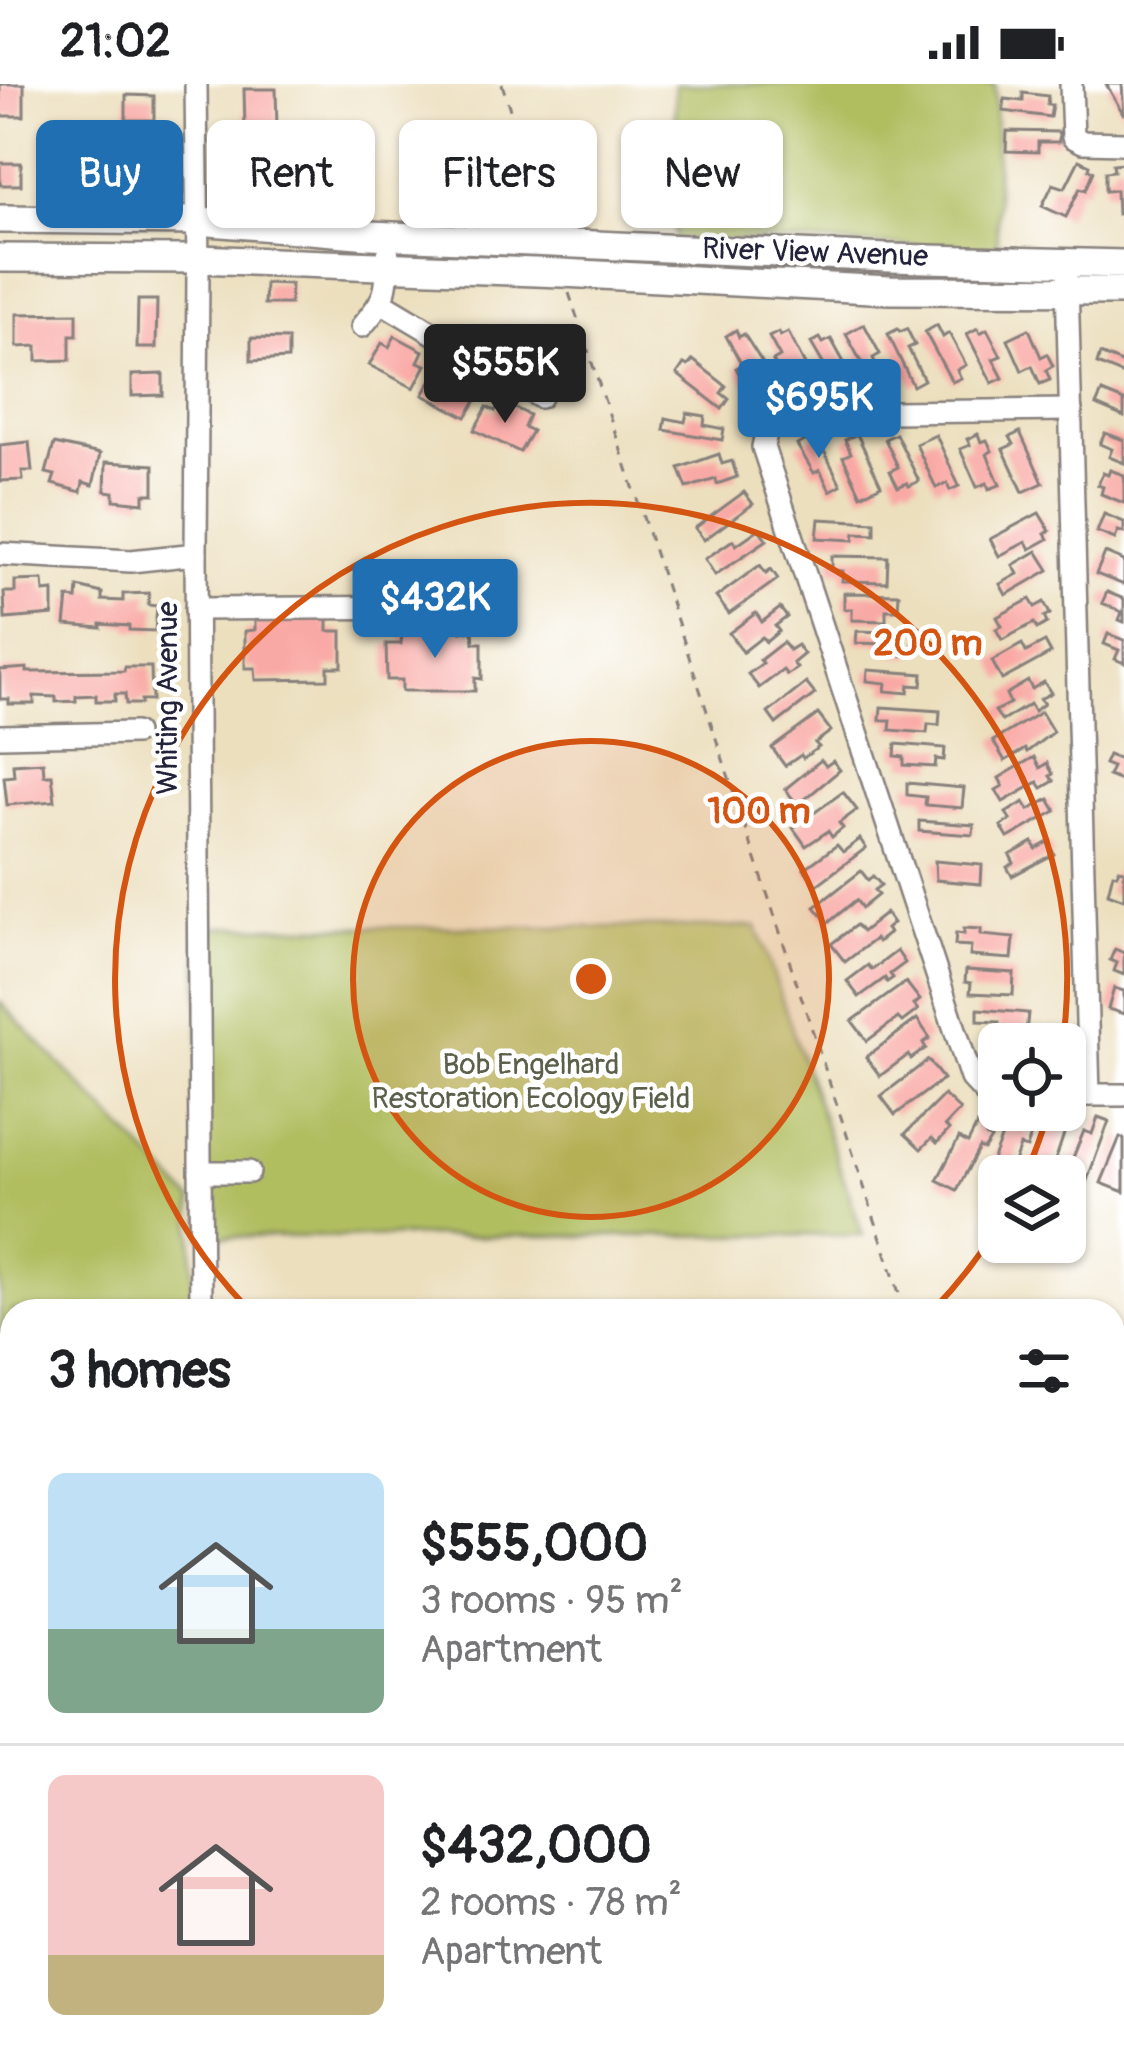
<!DOCTYPE html>
<meta charset="utf-8">
<style>
body{margin:0;font-family:Pangolin,sans-serif;background:#f6f6f6;color:#202124;height:100vh;display:flex;flex-direction:column;font-size:45px;white-space:nowrap}
*{box-sizing:border-box;margin:0}
p{font-size:39px;color:#757577}
.icon{flex:none;width:66px;height:66px;fill:none;stroke:currentColor;stroke-width:2;stroke-linecap:round;stroke-linejoin:round}
.map{position:relative;flex:1;overflow:hidden}
.panel{position:absolute;left:0px;top:1215px;width:1125px;height:771px;display:flex;flex-direction:column;background:#fff;border-radius:36px 36px 0 0;box-shadow:0 3px 9px #0004}
.panel>*{flex:none}
.guide{position:absolute;left:36px;top:36px;width:1053px;height:108px;display:flex;gap:24px}
.controls{position:absolute;left:978px;top:939px;display:grid;gap:24px}
.controls a{display:grid;place-items:center;width:108px;height:108px;border-radius:18px;background:#fff;box-shadow:0 3px 9px #0004;font-size:60px}
.price{position:absolute;translate:-50% -102px;padding:0 27px;border-radius:12px;background:#1f6fb2;color:#fff;font-size:39px;line-height:78px;filter:drop-shadow(0 3px 6px #0008)}
.price::after{content:'';position:absolute;left:50%;top:72px;width:36px;height:27px;margin-left:-18px;background:inherit;clip-path:polygon(0 0,100% 0,50% 100%)}
.price.active{background:#222;color:#fff}
ul{padding:0;list-style:none}
li{display:flex;align-items:center;gap:36px;height:300px;padding:0 48px}
li+li{border-top:3px solid #e0e0e0}
li span{display:grid;place-items:center;flex:none;width:336px;height:240px;border-radius:18px;color:#555}
li>.icon{margin-inline-start:auto}
span .icon{width:144px;height:144px;fill:#fffc;stroke-width:1}
li b{font-size:51px}
h2{display:flex;justify-content:space-between;align-items:center;height:144px;padding:0 48px;font-size:51px}
.tag{padding:0 42px;border-radius:18px;background:#fff;box-shadow:0 3px 9px #0004;font-size:42px;line-height:108px}
.tag.active{background:#1f6fb2;color:#fff}
.status{display:flex;justify-content:space-between;align-items:center;height:84px;padding:0 60px;background:#fff;direction:ltr}
.status svg{height:33px;fill:currentColor}
.map>svg:first-child{display:block}
</style>
<div class="status"><b>21:02</b><svg viewBox="0 0 49 12"><path d="M0 12V9h3v3zM5 12V6h3v6zM10 12V3h3v9zM15 12V0h3v12zM26 1h20v11H26zM47 4h2v5h-2z"/></svg></div>
<div class="map">
<svg width="1124" height="1984" viewBox="0 0 1124 1984">
<rect width="100%" height="100%" fill="#fff"/>
<filter id="ink" filterUnits="userSpaceOnUse"><feTurbulence type="fractalNoise" baseFrequency=".00833" numOctaves="2"/><feDisplacementMap in="SourceGraphic" scale="24" xChannelSelector="R" yChannelSelector="G"/><feConvolveMatrix kernelMatrix="1 2 1 2 8 2 1 2 1" color-interpolation-filters="sRGB"/></filter>
<filter id="wash" filterUnits="userSpaceOnUse"><feTurbulence type="fractalNoise" baseFrequency=".004" numOctaves="4" result="noise"/><feDisplacementMap in="SourceGraphic" scale="48" xChannelSelector="R" yChannelSelector="G"/><feGaussianBlur stdDeviation="2.7" result="paint"/><feColorMatrix in="noise" values="0 0 0 0 0 0 0 0 0 0 0 0 0 0 0 0 0 1.4 0 .05"/><feComposite in="paint" operator="in"/></filter>
<g filter="url(#wash)">
<rect width="100%" height="100%" fill="#ecdfbe"/>
<!-- green -->
<g fill="#b1be60" stroke="#6a704e" stroke-width="3">
<polygon points="675,0 995,0 997,165 675,154"/>
<polygon points="198,843 757,843 863,1151 201,1153"/>
<polygon points="0,918 192,1116 193,1227 12,1227 12,1974 201,1974 201,1984 0,1984"/>
</g>
<g id="blocks">
<!-- building -->
<g fill="#f9a9a5">
<rect x="0" y="0" width="24" height="32"/>
<polygon points="1106,0 1122,0 1124,31"/>
<polygon points="244,5 276,5 277,44 245,44"/>
<polygon points="1023,9 1048,12 1047,21 1052,21 1050,33 1003,27 1005,15 1023,17"/>
<polygon points="126,11 154,12 154,36 126,36"/>
<polygon points="1007,47 1059,48 1059,58 1038,58 1038,68 1006,67"/>
<polygon points="132,52 162,52 161,76 132,77"/>
<polygon points="1079,76 1090,81 1089,85 1094,87 1086,106 1080,104 1066,133 1042,122 1053,100 1065,104"/>
<rect x="0" y="79" width="21" height="22"/>
<polygon points="1124,79 1124,130 1117,130 1116,106 1105,107 1105,88 1114,87 1113,80"/>
<polygon points="265,199 291,200 290,220 264,220"/>
<polygon points="138,216 157,216 156,264 137,264"/>
<polygon points="77,229 77,251 70,251 70,276 37,277 37,262 17,263 17,230"/>
<polygon points="864,240 880,270 873,274 882,293 872,298 846,250"/>
<polygon points="937,241 943,253 949,249 966,281 957,286 961,294 952,298 925,248"/>
<polygon points="978,244 980,249 987,245 1001,272 993,275 1003,294 992,299 967,250"/>
<polygon points="898,245 900,248 907,245 915,261 908,264 924,296 913,302 888,250"/>
<polygon points="1029,245 1041,273 1047,270 1053,282 1046,286 1050,296 1040,300 1032,282 1022,287 1008,255"/>
<polygon points="736,246 739,253 744,250 769,289 746,301 736,284 742,281 726,252"/>
<polygon points="779,248 780,252 788,248 805,281 798,284 805,298 794,303 787,289 781,292 773,277 780,273 769,253"/>
<polygon points="395,252 423,267 418,278 426,281 414,304 369,281 382,259 389,263"/>
<polygon points="251,254 288,255 288,275 251,277"/>
<polygon points="820,254 823,259 831,255 847,284 840,288 844,296 836,302 830,291 823,295 819,287 825,283 811,259"/>
<polygon points="1100,270 1124,280 1124,291 1097,280"/>
<polygon points="693,276 726,302 721,309 729,315 722,325 677,290 684,280 688,282"/>
<polygon points="448,283 477,298 472,309 478,313 466,333 423,311 436,289 444,293"/>
<polygon points="163,290 163,311 132,312 132,291"/>
<polygon points="1102,308 1124,317 1124,333 1096,321"/>
<polygon points="501,317 529,331 524,343 532,347 520,368 474,346 487,323 495,327"/>
<polygon points="687,329 705,332 704,341 724,345 722,356 664,346 666,334 685,338"/>
<polygon points="1020,348 1043,399 1023,408 1003,365 1014,360 1010,353"/>
<polygon points="1105,349 1124,356 1124,379 1109,373 1112,365 1100,360"/>
<polygon points="857,350 881,401 861,411 843,373 851,369 845,356"/>
<polygon points="896,350 919,397 909,402 907,399 898,403 890,387 898,383 885,355"/>
<polygon points="978,350 981,358 987,356 992,367 987,370 1000,401 989,405 987,399 977,403 960,365 970,361 967,355"/>
<polygon points="816,351 841,401 830,407 820,386 814,389 797,361"/>
<polygon points="936,351 959,402 950,406 947,399 936,404 916,360"/>
<polygon points="29,358 32,387 22,387 23,396 0,397 0,361"/>
<polygon points="54,360 100,370 93,401 83,398 81,408 52,400 55,391 46,389"/>
<polygon points="719,370 722,380 732,377 737,393 717,400 716,395 687,404 679,384"/>
<polygon points="106,378 154,381 154,410 144,410 144,419 114,416 114,408 105,407"/>
<polygon points="1110,386 1124,391 1124,419 1101,410 1103,403 1098,401 1103,389 1108,391"/>
<polygon points="744,408 753,420 704,456 695,444"/>
<polygon points="1039,429 1050,447 1045,450 1048,455 1030,465 1026,458 999,472 990,455"/>
<polygon points="1104,430 1124,438 1124,449 1118,447 1115,455 1097,448"/>
<polygon points="819,435 875,438 875,450 855,449 854,456 817,454"/>
<polygon points="759,445 767,456 715,491 705,475 733,456 736,461"/>
<polygon points="1037,467 1049,486 1006,511 1000,500 1018,490 1013,481"/>
<polygon points="1105,469 1124,477 1124,501 1096,490"/>
<polygon points="832,472 888,473 887,498 842,497 843,487 832,486"/>
<polygon points="760,481 766,489 771,485 778,495 729,530 716,513"/>
<polygon points="43,496 44,508 53,507 53,531 5,535 4,508 15,508 15,497"/>
<polygon points="78,503 102,509 102,516 123,517 123,510 149,509 148,521 157,522 155,547 129,546 129,542 101,540 101,544 65,541 68,514 77,515"/>
<polygon points="1107,508 1124,515 1124,538 1119,536 1122,528 1102,519"/>
<polygon points="844,509 899,510 898,526 886,526 886,537 852,536 852,525 844,525"/>
<polygon points="1030,515 1035,523 1044,518 1050,530 1044,533 1047,539 1037,545 1034,539 1002,556 996,545 1002,542 997,533"/>
<polygon points="780,524 787,533 775,542 779,547 766,558 762,553 743,568 729,549 756,529 762,538"/>
<polygon points="328,533 328,547 342,547 342,583 328,583 328,595 256,596 255,584 245,584 245,547 255,546 255,534"/>
<polygon points="402,547 473,547 474,559 482,559 482,595 475,594 475,607 402,607 402,596 387,596 386,560 401,560"/>
<polygon points="857,547 913,549 912,572 889,570 890,560 856,559"/>
<polygon points="1108,550 1124,556 1124,579 1115,575 1119,566 1104,560"/>
<polygon points="783,558 789,566 797,561 804,570 793,579 797,584 787,591 783,586 759,604 748,590 763,579 760,576"/>
<polygon points="1045,558 1051,569 1002,596 992,577 1022,560 1026,568"/>
<polygon points="125,583 151,583 152,616 141,616 141,620 126,620 125,610 115,610 115,617 96,617 96,611 76,612 76,617 56,618 56,613 34,612 34,620 9,620 9,615 0,615 0,586 27,584 27,588 124,587"/>
<polygon points="868,586 923,590 922,602 909,601 908,609 885,607 886,599 867,597"/>
<polygon points="1028,597 1032,605 1044,598 1051,609 1040,615 1044,620 1034,627 1030,620 1002,637 995,627 1010,619 1006,610"/>
<polygon points="806,599 815,610 776,640 768,629"/>
<polygon points="881,623 940,627 939,641 928,640 927,649 890,646 891,636 880,636"/>
<polygon points="1041,628 1053,648 1027,668 1025,665 1005,677 993,657"/>
<polygon points="818,630 831,647 815,659 819,663 803,674 801,671 785,682 772,664"/>
<polygon points="896,660 945,664 944,676 936,675 935,683 904,681 904,673 895,672"/>
<polygon points="1108,671 1124,677 1124,698 1108,692 1112,683 1104,680"/>
<polygon points="1034,673 1040,684 1047,679 1053,690 1050,692 1054,697 1042,704 1038,698 1003,718 996,706 1003,702 999,694"/>
<polygon points="821,676 826,682 833,677 840,686 798,721 785,705"/>
<polygon points="43,678 44,691 52,691 55,717 7,721 4,693 14,692 13,680"/>
<polygon points="907,699 964,704 962,724 925,721 926,713 907,711"/>
<polygon points="843,708 857,726 839,739 843,744 832,753 828,747 806,762 793,744"/>
<polygon points="1049,715 1056,727 1008,754 1001,742 1011,736 1006,729 1024,718 1029,726"/>
<polygon points="919,737 974,741 973,751 919,747"/>
<polygon points="860,755 866,764 817,801 804,785 837,761 843,768"/>
<polygon points="1033,758 1036,765 1048,758 1054,770 1012,792 1007,783 1014,779 1010,771"/>
<polygon points="935,777 982,781 981,800 936,796"/>
<polygon points="1119,785 1124,786 1124,815 1108,809 1113,789 1117,790"/>
<polygon points="861,787 868,796 873,792 881,801 874,806 878,811 862,824 856,816 828,839 815,823"/>
<polygon points="886,829 893,839 886,845 889,849 878,858 875,855 845,878 831,860 856,841 862,848"/>
<polygon points="964,844 981,845 981,851 1014,854 1012,875 970,872 971,862 955,861 956,849 964,850"/>
<polygon points="1115,865 1124,869 1124,891 1114,887 1117,879 1110,876"/>
<polygon points="897,867 905,879 890,890 893,894 887,898 885,894 859,913 847,897 868,881 872,886"/>
<polygon points="966,886 1014,889 1013,911 970,909 971,899 965,898"/>
<polygon points="906,898 920,916 914,921 918,926 902,938 898,934 867,957 852,937"/>
<polygon points="1114,904 1124,907 1124,930 1108,925"/>
<polygon points="978,925 1028,929 1026,949 998,947 999,938 978,937"/>
<polygon points="917,935 930,954 923,959 926,964 911,975 908,971 880,992 866,973"/>
<polygon points="928,976 943,995 895,1031 881,1012"/>
<polygon points="944,1011 960,1026 945,1042 949,1046 937,1059 932,1054 921,1065 905,1050"/>
<polygon points="1098,1033 1109,1037 1083,1107 1065,1100 1065,1093 1084,1047 1092,1050"/>
<polygon points="1057,1035 1068,1038 1050,1092 1027,1092 1045,1038 1056,1041"/>
<polygon points="1017,1036 1028,1040 1025,1049 1031,1051 1027,1064 1020,1062 1009,1092 999,1092 999,1102 984,1096 1005,1045 1014,1048"/>
<polygon points="979,1037 990,1042 986,1052 991,1055 984,1066 979,1064 957,1106 937,1096 959,1054 968,1059"/>
<polygon points="1120,1053 1124,1055 1124,1108 1101,1099"/>
<polygon points="1122,1573 1124,1630 1113,1633 1113,1576"/>
</g>
</g>
</g>
<g filter="url(#ink)">
<use href="#blocks" fill-opacity="0" stroke="#87807c" stroke-width="3"/>
<g fill="none" stroke-linecap="round" stroke-linejoin="round">
<defs>
<g id="minor">
<polyline points="196,0 198,185 196,470 201,1227"/>
<polyline points="1071,0 1073,53 1083,58 1124,59"/>
<polyline points="1067,197 1089,1011"/>
<polyline points="383,219 540,313"/>
<path d="M362,242C387,213 387,208 388,170"/>
<polyline points="0,470 131,477 196,470"/>
<polyline points="196,525 431,523"/>
<polyline points="0,652 135,649"/>
<polyline points="1065,1011 1124,1011"/>
<path d="M999,1012H988L971,994L763,363C767,339 774,333 797,329L1071,326"/>
<polyline points="200,1088 249,1088"/>
<polyline points="211,1974 211,1984"/>
</g>
<g id="major">
<polyline points="0,135 197,137 370,151 889,174 1124,180"/>
<polyline points="0,174 198,175 562,189 890,206 1124,207"/>
</g>
</defs>
<!-- minor casing -->
<use href="#minor" stroke="#87807c" stroke-width="26"/>
<!-- major casing -->
<use href="#major" stroke="#87807c" stroke-width="32"/>
<!-- path -->
<g stroke="#87807c" stroke-width="3" stroke-dasharray="9 9" stroke-linecap="butt">
<polyline points="502,0 545,137"/>
<polyline points="569,209 905,1227"/>
<polyline points="1113,1858 1124,1891"/>
<polyline points="0,1903 12,1903"/>
<polyline points="127,1974 132,1984"/>
</g>
<!-- minor -->
<use href="#minor" stroke="#fff" stroke-width="21"/>
<!-- major -->
<use href="#major" stroke="#fff" stroke-width="27"/>
</g>
</g>
<!-- distance rings -->
<circle cx="591" cy="895" r="238" fill="#d45411" fill-opacity=".12"/>
<g fill="none" stroke="#d45411" stroke-width="6">
<circle cx="591" cy="895" r="238"/>
<path d="M1049 1026A476 476 0 0 1 1026 1089M997 1144A476 476 0 0 1 933 1226M249 1226A476 476 0 1 1 1063 957"/>
</g>
<g text-anchor="middle" stroke-width="9" stroke-linejoin="round" paint-order="stroke">
<!-- street labels -->
<g font-size="30" fill="#22223b" stroke="#fff">
<text transform="translate(815 168) rotate(2)" y="10">River View Avenue</text>
<text transform="translate(167 614) rotate(-90)" y="10">Whiting Avenue</text>
</g>
<!-- park labels -->
<g font-size="30" fill="#5b604a" stroke="#fff">
<text x="531" y="990">Bob Engelhard<tspan x="531" dy="34">Restoration Ecology Field</tspan></text>
</g>
</g>
<circle cx="591" cy="895" r="18" fill="#d45411" stroke="#fff" stroke-width="6"/>
<g font-size="36" text-anchor="middle" font-weight="bold" fill="#d45411" stroke="#fff" stroke-width="9" stroke-linejoin="round" paint-order="stroke">
<text x="928" y="571">200 m</text>
<text x="759" y="739">100 m</text>
</g>
</svg>
<div class="controls">
<a><svg class="icon" aria-label="locate" viewBox="0 0 24 24"><circle cx="12" cy="12" r="6"/><path d="M12 2v4M12 18v4M2 12h4M18 12h4"/></svg></a>
<a><svg class="icon" aria-label="layers" viewBox="0 0 24 24"><path d="M12 4l9 5-9 5-9-5zM3 14l9 5 9-5"/></svg></a>
</div>
<b class="price active" style="left:505px;top:342px">$555K</b>
<b class="price" style="left:819px;top:377px">$695K</b>
<b class="price" style="left:435px;top:577px">$432K</b>
<div class="guide">
<a class="tag active">Buy</a>
<a class="tag">Rent</a>
<a class="tag">Filters</a>
<a class="tag">New</a>
</div>
<section class="panel">
<h2>3 homes<svg class="icon" aria-label="filters" viewBox="0 0 24 24"><path d="M4 7h16M4 17h16"/><circle cx="9" cy="7" r="2"/><circle cx="15" cy="17" r="2"/></svg></h2>
<ul>
<li><span style="background:linear-gradient(#bfe0f5 65%,#7fa58c 0)"><svg class="icon" aria-label="home" viewBox="0 0 24 24"><path d="M3 11l9-7 9 7M6 9v11h12V9"/></svg></span><div><b>$555,000</b><p>3 rooms · 95 m²</p><p>Apartment</p></div></li>
<li><span style="background:linear-gradient(#f6c9c9 75%,#c2b280 0)"><svg class="icon" aria-label="home" viewBox="0 0 24 24"><path d="M3 11l9-7 9 7M6 9v11h12V9"/></svg></span><div><b>$432,000</b><p>2 rooms · 78 m²</p><p>Apartment</p></div></li>
</ul>
</section>
</div>
